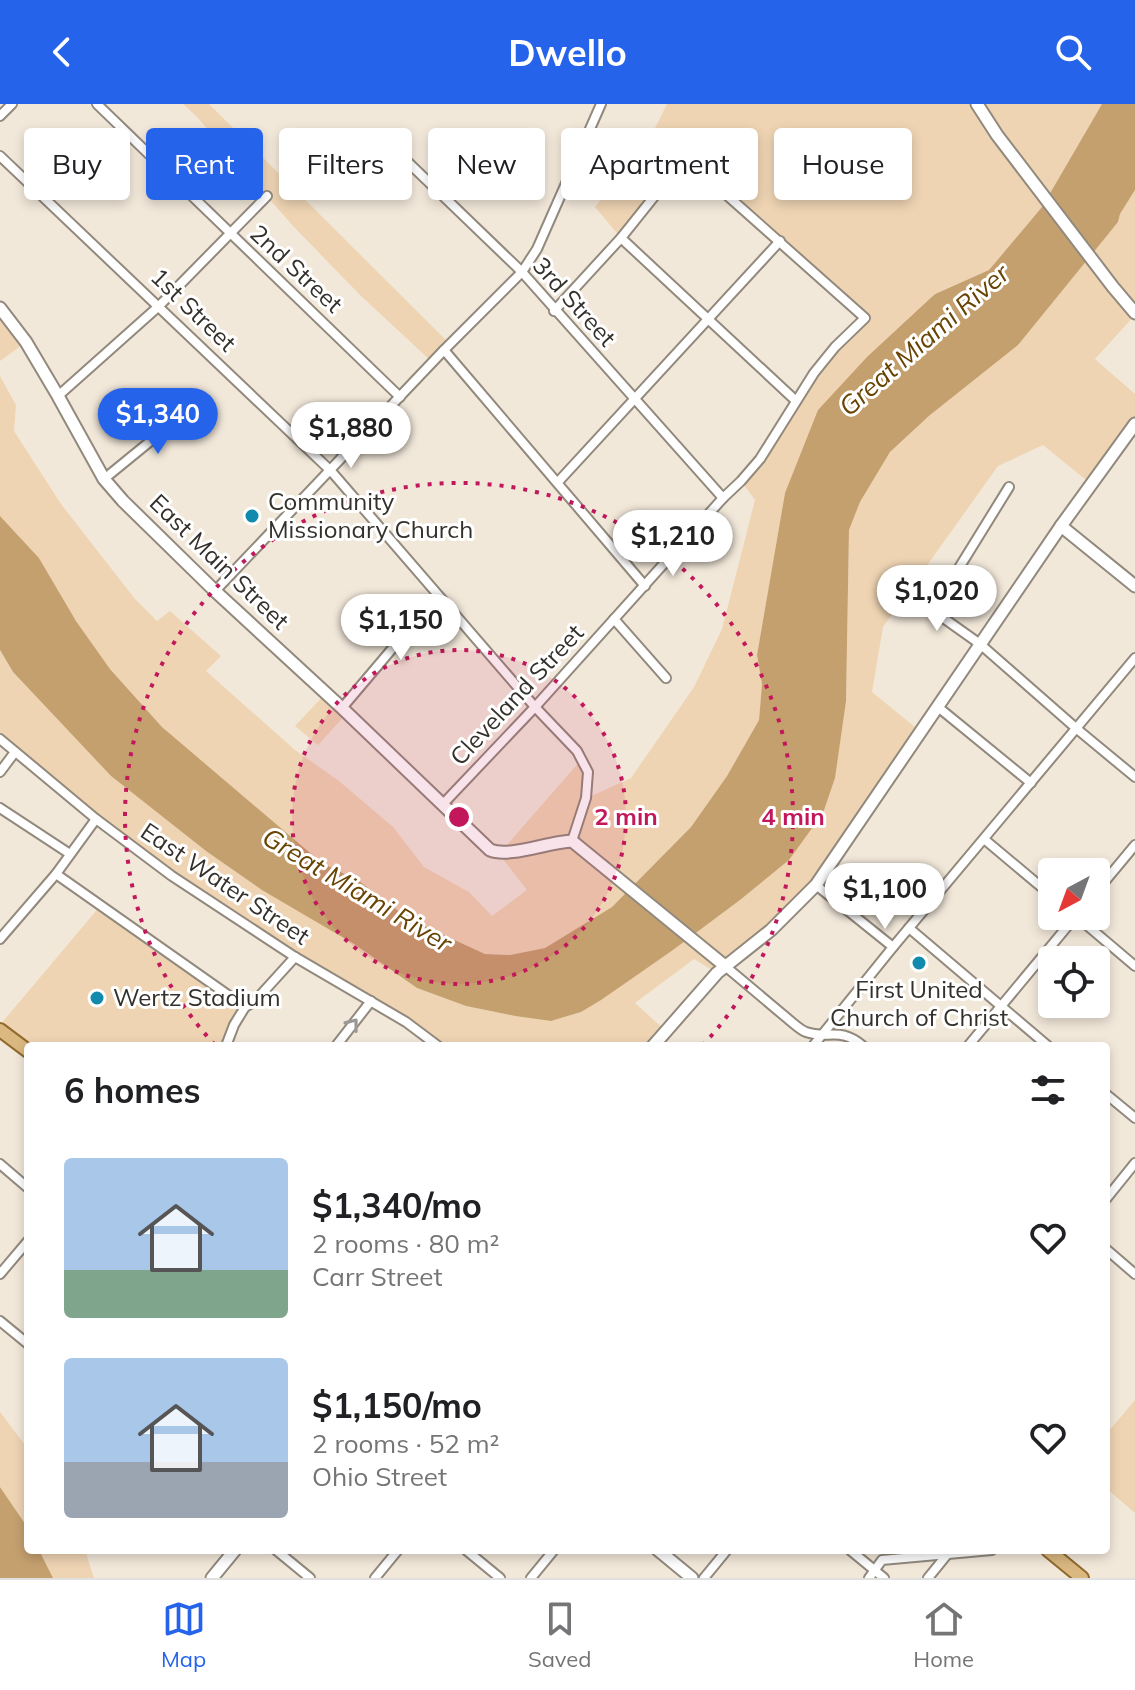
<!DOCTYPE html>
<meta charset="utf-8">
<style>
body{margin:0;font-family:Mulish,sans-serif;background:#f2f2f2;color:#202124;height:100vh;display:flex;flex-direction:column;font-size:30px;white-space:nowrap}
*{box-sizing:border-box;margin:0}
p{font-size:26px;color:#757577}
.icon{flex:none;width:44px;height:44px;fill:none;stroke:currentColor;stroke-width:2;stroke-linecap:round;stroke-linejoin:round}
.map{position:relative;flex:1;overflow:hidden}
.sheet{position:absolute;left:24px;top:938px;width:1086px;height:512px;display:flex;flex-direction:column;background:#fff;border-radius:8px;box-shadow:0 4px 12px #0003}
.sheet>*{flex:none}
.guide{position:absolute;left:24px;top:24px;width:1088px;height:72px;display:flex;gap:16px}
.needle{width:52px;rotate:221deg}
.tools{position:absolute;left:1038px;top:754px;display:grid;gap:16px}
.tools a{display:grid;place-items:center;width:72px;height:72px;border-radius:8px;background:#fff;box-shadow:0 4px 12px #0003;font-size:40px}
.price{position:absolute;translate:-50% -68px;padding:0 18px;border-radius:28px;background:#fff;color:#222;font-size:26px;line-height:52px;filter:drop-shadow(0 2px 4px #0008)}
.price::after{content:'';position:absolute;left:50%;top:48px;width:24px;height:18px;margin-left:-12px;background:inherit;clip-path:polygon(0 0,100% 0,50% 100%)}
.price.current{background:#2563eb;color:#fff}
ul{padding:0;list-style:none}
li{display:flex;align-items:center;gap:24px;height:200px;padding:0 40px}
li span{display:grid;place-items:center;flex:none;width:224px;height:160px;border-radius:8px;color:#555}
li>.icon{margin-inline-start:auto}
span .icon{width:96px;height:96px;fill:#fffc;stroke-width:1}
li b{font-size:34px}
h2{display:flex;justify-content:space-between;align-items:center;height:96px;padding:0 40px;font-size:34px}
.pill{padding:0 28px;border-radius:8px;background:#fff;box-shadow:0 4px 12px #0003;font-size:28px;line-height:72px}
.pill.current{background:#2563eb;color:#fff}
header{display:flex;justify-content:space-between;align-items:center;height:104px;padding:0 40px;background:#2563eb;color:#fff;font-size:36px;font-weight:700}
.tab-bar{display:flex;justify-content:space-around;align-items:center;height:112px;border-top:2px solid #e0e0e0;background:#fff;font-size:22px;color:#757577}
.tab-bar a{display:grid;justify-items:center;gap:4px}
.tab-bar .current{color:#2563eb}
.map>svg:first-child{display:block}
</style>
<header><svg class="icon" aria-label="back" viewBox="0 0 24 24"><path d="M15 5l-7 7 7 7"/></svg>Dwello<svg class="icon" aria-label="search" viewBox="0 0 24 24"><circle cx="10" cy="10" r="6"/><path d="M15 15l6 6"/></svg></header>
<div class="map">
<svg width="1135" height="1474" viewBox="0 0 1135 1474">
<rect width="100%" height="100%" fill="#f2e8da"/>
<!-- green -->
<g fill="#eed4b3">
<polygon points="183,0 209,0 450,240 432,258 360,191 294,123 196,12"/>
<polygon points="667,0 1102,0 1042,103 989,166 934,190 785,389 757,551 762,580 759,616 727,672 691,723 612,803 545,844 510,851 485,850 409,815 359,777 322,759 162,623 110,565 76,517 39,454 0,412 0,272 16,301 14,327 61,400 135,495 157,517 170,507 221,552 206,567 295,646 339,677 393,723 424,763 469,788 492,812 527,786 499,750 581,656 588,668 587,694 631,674 694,583 722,525 755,396 741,377 814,269 865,215 686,55 621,134 595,103 654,26"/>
<polygon points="1135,86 1135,211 1095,255 1135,290 1135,320 1091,380 1043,341 998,362 883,523 872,588 921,628 816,781 717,869 694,855 635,899 666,927 653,942 438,942 172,772 15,648 18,643 0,628 0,546 13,568 111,672 206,747 354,840 417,884 466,902 515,912 551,917 581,908 673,846 740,796 789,756 846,597 849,426 860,398 890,348 930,311 1118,118 1120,110"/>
<polygon points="0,204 26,238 0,257"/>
<polygon points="326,589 347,609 318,641 295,622"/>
<polygon points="101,801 245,903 226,942 28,942 0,921"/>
<polygon points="1135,1296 1135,1409 1106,1384 1106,1327 1108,1328"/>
<polygon points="0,1308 28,1345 28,1424 0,1383"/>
<polygon points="39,1446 85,1446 94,1474 53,1474"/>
</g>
<!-- water -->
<g fill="#c5a06f">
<polygon points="1102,0 1135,0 1135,86 1120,110 1118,118 1018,241 930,311 890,348 860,398 849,426 846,597 835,674 823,709 789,756 740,796 673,846 601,896 581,908 551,917 515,912 466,902 417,884 354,840 262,786 206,747 111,672 13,568 0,546 0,412 39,454 76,517 110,565 162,623 322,759 359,777 409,815 485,850 510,851 545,844 612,803 691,723 727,672 759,616 762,580 757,551 785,389 818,306 867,253 935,190 989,166 1042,103"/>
<polygon points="0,1383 28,1424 28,1446 39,1446 53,1474 0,1474"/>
</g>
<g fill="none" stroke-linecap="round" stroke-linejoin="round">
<defs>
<g id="street">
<polyline points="97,0 400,293"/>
<polyline points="0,12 12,0"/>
<polyline points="386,37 522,168 723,394"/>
<polyline points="0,52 331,367 535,603 577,647 588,668 586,694 572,737"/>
<polyline points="621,134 795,296"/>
<polyline points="444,246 645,482"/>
<polyline points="58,292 159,202 267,92"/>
<polyline points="104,375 191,304"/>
<polyline points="558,378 780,137"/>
<polyline points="215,487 444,246 522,168 537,145 601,0"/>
<polyline points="911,491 980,540 1077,625 1135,673"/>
<polyline points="933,506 1009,383"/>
<polyline points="614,515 666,574"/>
<polyline points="938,603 1031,679"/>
<polyline points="342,604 408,526 439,493"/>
<polyline points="0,635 96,715 172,772 295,853 406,918 438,942"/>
<polyline points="0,668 15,648"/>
<polyline points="443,700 535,603 723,394 741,377 760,355 814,269 835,243 865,214 685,54 621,134 554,207"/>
<polyline points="0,704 70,750"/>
<polyline points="984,735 1052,792"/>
<polyline points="56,770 245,903"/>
<polyline points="816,781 893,843"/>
<polyline points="1096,788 1135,741"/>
<polyline points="1076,812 1135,862"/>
<polyline points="909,824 1048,942"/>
<polyline points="0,835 56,770 96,715"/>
<path d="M725,862L794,920C798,923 801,926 806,928C829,936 839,922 863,942"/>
<polyline points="226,942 234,921 245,903 255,897 295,853"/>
<polyline points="336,942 371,897"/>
<polyline points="813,942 893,843 1135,554"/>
<polyline points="968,942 1076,812"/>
<polyline points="1106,990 1135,1014"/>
<polyline points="0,1060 28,1084"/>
<polyline points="1106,1095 1135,1059"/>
<polyline points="1106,1145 1135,1170"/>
<polyline points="0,1170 28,1137"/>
<polyline points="0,1217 28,1240"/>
<polyline points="276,1446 310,1474"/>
<polyline points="466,1446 500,1474"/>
<polyline points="850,1446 884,1474"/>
<polyline points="375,1474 398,1446"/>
<polyline points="531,1474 554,1446"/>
<polyline points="704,1474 727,1446"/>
<polyline points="869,1474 882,1456 992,1446"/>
<polyline points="928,1474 950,1447"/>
</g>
<g id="secondary">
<polyline points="977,0 997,31 1113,183 1135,209"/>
<path d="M0,204L26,238L58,292L104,375L123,397L215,487L342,604L490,746C509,754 548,738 572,737L725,862"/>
<polyline points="1061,422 1135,482"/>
<polyline points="653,942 717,869 771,826 816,781 1061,422 1135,320"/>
<polyline points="658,1446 692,1474"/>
<polyline points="212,1474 235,1446"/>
</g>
<g id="primary">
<polyline points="0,926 28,947"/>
<polyline points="1048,1446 1082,1474"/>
</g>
</defs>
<!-- street casing -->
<use href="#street" stroke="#92897d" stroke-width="12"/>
<!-- secondary casing -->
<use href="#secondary" stroke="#92897d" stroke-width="15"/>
<!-- primary casing -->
<use href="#primary" stroke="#90692c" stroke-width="16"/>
<!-- street -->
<use href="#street" stroke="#fff" stroke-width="8"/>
<!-- secondary -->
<use href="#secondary" stroke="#fff" stroke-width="11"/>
<!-- primary -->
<use href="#primary" stroke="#dab880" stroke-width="12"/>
</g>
<!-- one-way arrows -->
<defs><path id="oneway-chevron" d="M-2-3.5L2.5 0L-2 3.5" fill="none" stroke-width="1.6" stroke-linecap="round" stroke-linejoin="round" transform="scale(2)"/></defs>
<use stroke="#9a9895" href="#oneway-chevron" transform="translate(353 920) rotate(-52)"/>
<!-- distance rings -->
<circle cx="459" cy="713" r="167" fill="#c2185b" fill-opacity=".12"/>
<g fill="none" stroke="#c2185b" stroke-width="4" stroke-dasharray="4 8">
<circle cx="459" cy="713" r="167"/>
<path d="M215 941A334 334 0 1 1 703 941"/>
</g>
<!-- markers -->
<g fill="#118aad" stroke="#fff" stroke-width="3">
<circle cx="252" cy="412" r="8"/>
<circle cx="919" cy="859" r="8"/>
<circle cx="97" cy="894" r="8"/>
</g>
<g text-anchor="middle" stroke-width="6" stroke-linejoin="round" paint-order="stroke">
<!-- street labels -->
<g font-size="24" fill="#34302b" stroke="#fff">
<text transform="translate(296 165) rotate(43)" y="8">2nd Street</text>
<text transform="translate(574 198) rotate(48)" y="8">3rd Street</text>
<text transform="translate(193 206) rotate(44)" y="8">1st Street</text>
<text transform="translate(219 458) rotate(44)" y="8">East Main Street</text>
<text transform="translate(517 591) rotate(-47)" y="8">Cleveland Street</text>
<text transform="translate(225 780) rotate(34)" y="8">East Water Street</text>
</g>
<!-- poi labels -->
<g font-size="24" fill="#34302b" stroke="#fff" text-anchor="start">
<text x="268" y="406">Community<tspan x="268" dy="28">Missionary Church</tspan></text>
<text x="919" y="894" text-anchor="middle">First United<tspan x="919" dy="28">Church of Christ</tspan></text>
<text x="113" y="902">Wertz Stadium</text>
</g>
<!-- water labels -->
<g font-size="26" font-style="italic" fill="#684403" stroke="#fff">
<text transform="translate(924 236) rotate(-41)" y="9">Great Miami River</text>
<text transform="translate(357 786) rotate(31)" y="9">Great Miami River</text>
</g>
</g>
<circle cx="459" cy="713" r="12" fill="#c2185b" stroke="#fff" stroke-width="4"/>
<g font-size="24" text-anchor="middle" font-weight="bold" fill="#c2185b" stroke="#fff" stroke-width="6" stroke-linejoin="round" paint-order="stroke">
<text x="626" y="721">2 min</text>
<text x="793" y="721">4 min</text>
</g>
</svg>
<div class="tools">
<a><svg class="needle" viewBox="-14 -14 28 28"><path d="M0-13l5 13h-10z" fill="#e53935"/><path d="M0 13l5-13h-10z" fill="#757577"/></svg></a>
<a><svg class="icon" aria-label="locate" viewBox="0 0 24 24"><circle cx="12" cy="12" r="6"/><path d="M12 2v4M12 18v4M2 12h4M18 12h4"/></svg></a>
</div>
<b class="price current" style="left:158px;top:352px">$1,340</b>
<b class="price" style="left:351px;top:366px">$1,880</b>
<b class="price" style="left:673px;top:474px">$1,210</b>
<b class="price" style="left:937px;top:529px">$1,020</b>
<b class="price" style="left:401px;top:558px">$1,150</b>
<b class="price" style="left:885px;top:827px">$1,100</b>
<div class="guide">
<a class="pill">Buy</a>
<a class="pill current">Rent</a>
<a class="pill">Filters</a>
<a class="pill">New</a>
<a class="pill">Apartment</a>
<a class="pill">House</a>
</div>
<section class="sheet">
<h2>6 homes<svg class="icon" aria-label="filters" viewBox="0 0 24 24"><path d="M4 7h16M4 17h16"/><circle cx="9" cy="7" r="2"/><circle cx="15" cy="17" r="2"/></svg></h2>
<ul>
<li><span style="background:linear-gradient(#a9c7e8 70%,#7fa58c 0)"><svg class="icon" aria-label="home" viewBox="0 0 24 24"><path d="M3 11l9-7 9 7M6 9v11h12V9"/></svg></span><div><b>$1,340/mo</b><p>2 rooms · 80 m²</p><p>Carr Street</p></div><svg class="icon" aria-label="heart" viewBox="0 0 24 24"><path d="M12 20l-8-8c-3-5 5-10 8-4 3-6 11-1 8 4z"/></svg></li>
<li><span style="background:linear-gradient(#a9c7e8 65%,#9aa5b1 0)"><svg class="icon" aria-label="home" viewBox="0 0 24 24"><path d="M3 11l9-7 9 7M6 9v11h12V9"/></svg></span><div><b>$1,150/mo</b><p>2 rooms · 52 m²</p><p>Ohio Street</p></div><svg class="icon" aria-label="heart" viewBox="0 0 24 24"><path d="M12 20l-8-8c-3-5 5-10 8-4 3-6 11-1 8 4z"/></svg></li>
</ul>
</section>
</div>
<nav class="tab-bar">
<a class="current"><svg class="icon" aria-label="map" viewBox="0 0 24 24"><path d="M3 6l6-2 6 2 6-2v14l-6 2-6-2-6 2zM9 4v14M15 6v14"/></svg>Map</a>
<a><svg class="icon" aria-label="saved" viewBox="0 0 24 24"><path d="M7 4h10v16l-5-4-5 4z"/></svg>Saved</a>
<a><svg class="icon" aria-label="home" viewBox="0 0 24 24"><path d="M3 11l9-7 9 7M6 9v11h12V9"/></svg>Home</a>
</nav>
